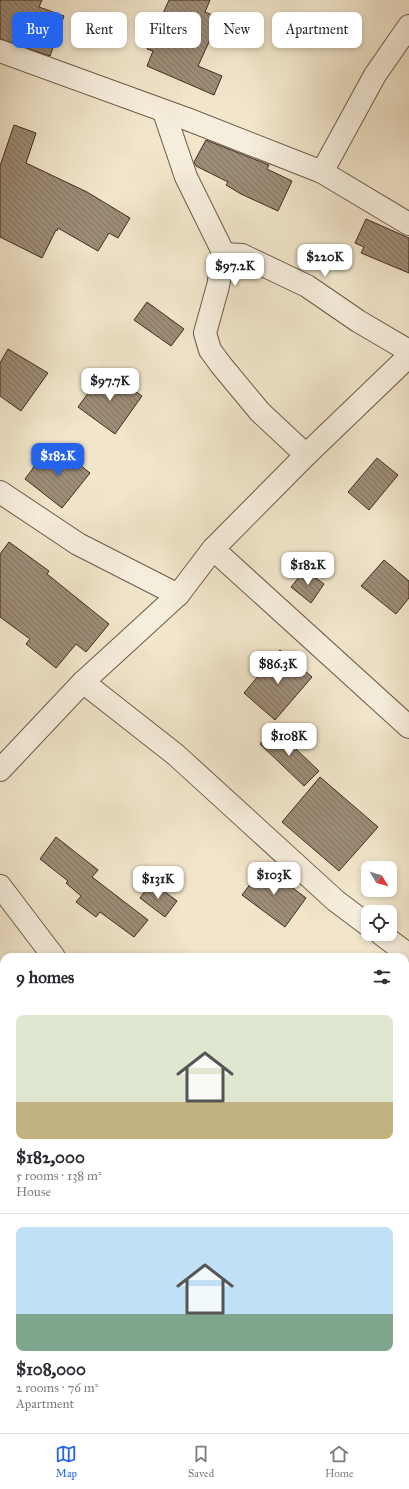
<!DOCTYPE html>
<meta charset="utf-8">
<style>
body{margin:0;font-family:"IM FELL Great Primer",serif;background:#f2f2f3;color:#2b2b33;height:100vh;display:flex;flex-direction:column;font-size:15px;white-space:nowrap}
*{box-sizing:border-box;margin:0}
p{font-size:13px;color:#7c7c81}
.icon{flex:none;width:22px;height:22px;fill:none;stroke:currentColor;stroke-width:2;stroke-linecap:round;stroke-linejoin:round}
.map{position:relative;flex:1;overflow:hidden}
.drawer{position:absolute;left:0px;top:953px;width:409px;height:480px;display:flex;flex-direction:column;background:#fff;border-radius:12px 12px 0 0;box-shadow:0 2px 6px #0003}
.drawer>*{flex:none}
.top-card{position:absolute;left:12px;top:12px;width:385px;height:36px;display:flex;gap:8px}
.needle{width:26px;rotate:128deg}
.controls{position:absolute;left:361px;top:861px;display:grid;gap:8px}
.controls a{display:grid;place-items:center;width:36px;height:36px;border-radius:8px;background:#fff;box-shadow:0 2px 6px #0003;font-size:20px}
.price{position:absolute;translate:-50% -34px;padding:0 9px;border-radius:8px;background:#fff;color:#222;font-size:13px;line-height:26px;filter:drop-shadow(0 1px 2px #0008)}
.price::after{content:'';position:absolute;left:50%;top:24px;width:12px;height:9px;margin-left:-6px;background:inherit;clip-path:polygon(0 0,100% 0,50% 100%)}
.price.current{background:#2563eb;color:#fff}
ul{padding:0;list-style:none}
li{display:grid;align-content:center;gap:8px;height:212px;padding:0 16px}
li+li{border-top:1px solid #e1e1e2}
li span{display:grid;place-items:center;height:124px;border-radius:8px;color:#555}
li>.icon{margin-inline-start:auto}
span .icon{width:72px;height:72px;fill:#fffc;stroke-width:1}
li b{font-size:17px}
h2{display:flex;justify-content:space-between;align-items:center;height:48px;padding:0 16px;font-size:17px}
.tag{padding:0 14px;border-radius:8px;background:#fff;box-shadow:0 2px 6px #0003;font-size:14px;line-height:36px}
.tag.current{background:#2563eb;color:#fff}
.dock{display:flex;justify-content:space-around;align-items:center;height:56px;border-top:1px solid #e1e1e2;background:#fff;font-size:11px;color:#7c7c81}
.dock a{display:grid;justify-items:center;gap:2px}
.dock .current{color:#2563eb}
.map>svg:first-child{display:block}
</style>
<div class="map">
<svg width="409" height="1433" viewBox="0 0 409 1433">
<defs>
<pattern id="building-back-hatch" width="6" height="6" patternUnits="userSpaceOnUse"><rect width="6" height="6" fill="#9d8c77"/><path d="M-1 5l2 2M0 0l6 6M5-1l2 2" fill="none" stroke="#827361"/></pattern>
</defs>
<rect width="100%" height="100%" fill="#f1e5ca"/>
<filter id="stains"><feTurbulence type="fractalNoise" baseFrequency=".005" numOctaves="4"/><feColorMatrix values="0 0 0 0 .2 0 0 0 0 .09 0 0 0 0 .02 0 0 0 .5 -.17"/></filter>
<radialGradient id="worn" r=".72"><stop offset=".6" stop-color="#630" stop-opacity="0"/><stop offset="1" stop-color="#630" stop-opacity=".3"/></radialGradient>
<!-- building -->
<g fill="url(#building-back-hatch)" stroke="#412c1d">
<polygon points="0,0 42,0 39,7 64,16 50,56 0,39"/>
<polygon points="169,0 210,0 205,12 220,18 198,66 222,76 214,95 147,66 153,51 147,49"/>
<polygon points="14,125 36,133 26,163 87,192 130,218 118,238 109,233 98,251 58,228 57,231 56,230 42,258 0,237 0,166"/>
<polygon points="206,140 269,165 267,169 292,181 278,211 241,194 226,185 228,182 196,166 194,162"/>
<polygon points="366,219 409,238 409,273 361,253 364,247 355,243"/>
<polygon points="147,302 184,329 171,346 134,320"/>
<polygon points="8,349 48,373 21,411 0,396 0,363"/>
<polygon points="105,370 142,396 115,434 78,407"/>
<polygon points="60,449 90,473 62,508 25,479 45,452 53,458"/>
<polygon points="377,458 398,475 369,510 348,492"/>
<polygon points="9,542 49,571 47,574 109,624 86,652 76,644 56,668 26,644 30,639 0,617 0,554"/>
<polygon points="384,560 409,581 409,598 396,614 361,586"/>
<polygon points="305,570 324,584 311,603 291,587"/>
<polygon points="280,650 312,677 275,720 244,693"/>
<polygon points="274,728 319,771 304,786 260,744"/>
<polygon points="320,777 378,827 339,871 282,822"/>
<polygon points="56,837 98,870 92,877 148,920 134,937 100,912 96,917 76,902 81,896 66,883 68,881 40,859"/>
<polygon points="264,866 306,898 285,927 242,895"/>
<polygon points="152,882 177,901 165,917 140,898"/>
</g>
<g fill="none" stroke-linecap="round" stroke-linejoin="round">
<defs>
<g id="street">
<polyline points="0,51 187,119 322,172 409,224"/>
<polyline points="164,112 186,177 224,254 218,286 205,333 210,350 221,365 260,412 306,455"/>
<polyline points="322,172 375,75 409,26"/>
<polyline points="224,254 242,255 307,286 358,321 409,351"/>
<polyline points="0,492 78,544 178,595"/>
<polyline points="213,549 409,727"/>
<polyline points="83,682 176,755 336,901 368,925"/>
<polyline points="0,770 83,682 178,595 213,549 306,455 409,356"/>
<polyline points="0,886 54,957"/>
<polyline points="381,934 409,955"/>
<polyline points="405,1079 409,1074"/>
<polyline points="0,1231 4,1235"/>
<polyline points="258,1429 263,1433"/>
<polyline points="78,1433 82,1429"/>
<polyline points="157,1433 157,1429"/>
</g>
</defs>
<!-- street casing -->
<use href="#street" stroke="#6d5a48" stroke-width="24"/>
<!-- street -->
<use href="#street" stroke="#f6eedd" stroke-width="22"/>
</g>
<rect width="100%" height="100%" filter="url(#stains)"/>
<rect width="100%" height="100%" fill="url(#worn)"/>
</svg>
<div class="controls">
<a><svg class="needle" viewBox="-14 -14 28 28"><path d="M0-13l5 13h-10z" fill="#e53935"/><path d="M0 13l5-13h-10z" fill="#7c7c81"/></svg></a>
<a><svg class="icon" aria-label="locate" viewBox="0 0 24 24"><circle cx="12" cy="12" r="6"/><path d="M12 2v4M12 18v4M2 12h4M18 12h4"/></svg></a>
</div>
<b class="price" style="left:325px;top:278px">$220K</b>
<b class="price" style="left:235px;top:287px">$97.2K</b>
<b class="price" style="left:110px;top:402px">$97.7K</b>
<b class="price current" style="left:58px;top:477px">$182K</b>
<b class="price" style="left:308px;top:586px">$182K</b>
<b class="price" style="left:278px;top:685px">$86.3K</b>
<b class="price" style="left:289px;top:757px">$108K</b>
<b class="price" style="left:274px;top:896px">$103K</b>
<b class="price" style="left:158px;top:900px">$131K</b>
<div class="top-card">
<a class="tag current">Buy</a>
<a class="tag">Rent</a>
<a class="tag">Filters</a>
<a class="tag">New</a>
<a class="tag">Apartment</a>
</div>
<section class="drawer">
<h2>9 homes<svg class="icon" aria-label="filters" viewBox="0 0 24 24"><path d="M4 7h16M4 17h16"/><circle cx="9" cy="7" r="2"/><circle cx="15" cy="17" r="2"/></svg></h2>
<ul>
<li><span style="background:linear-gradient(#dfe7d0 70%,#c2b280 0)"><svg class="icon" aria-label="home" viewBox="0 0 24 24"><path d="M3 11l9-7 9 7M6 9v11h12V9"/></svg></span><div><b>$182,000</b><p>5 rooms · 138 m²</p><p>House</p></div></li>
<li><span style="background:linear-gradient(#bfe0f5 70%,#7fa58c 0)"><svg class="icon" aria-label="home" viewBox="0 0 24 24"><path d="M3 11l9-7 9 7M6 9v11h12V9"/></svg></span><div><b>$108,000</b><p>2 rooms · 76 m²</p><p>Apartment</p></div></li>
</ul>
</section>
</div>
<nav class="dock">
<a class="current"><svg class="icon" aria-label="map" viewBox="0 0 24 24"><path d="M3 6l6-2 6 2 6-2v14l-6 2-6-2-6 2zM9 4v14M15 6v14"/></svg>Map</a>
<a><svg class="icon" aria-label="saved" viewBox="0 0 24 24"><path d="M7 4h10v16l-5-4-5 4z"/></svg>Saved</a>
<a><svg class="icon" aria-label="home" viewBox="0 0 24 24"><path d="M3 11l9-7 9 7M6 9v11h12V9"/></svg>Home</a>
</nav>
